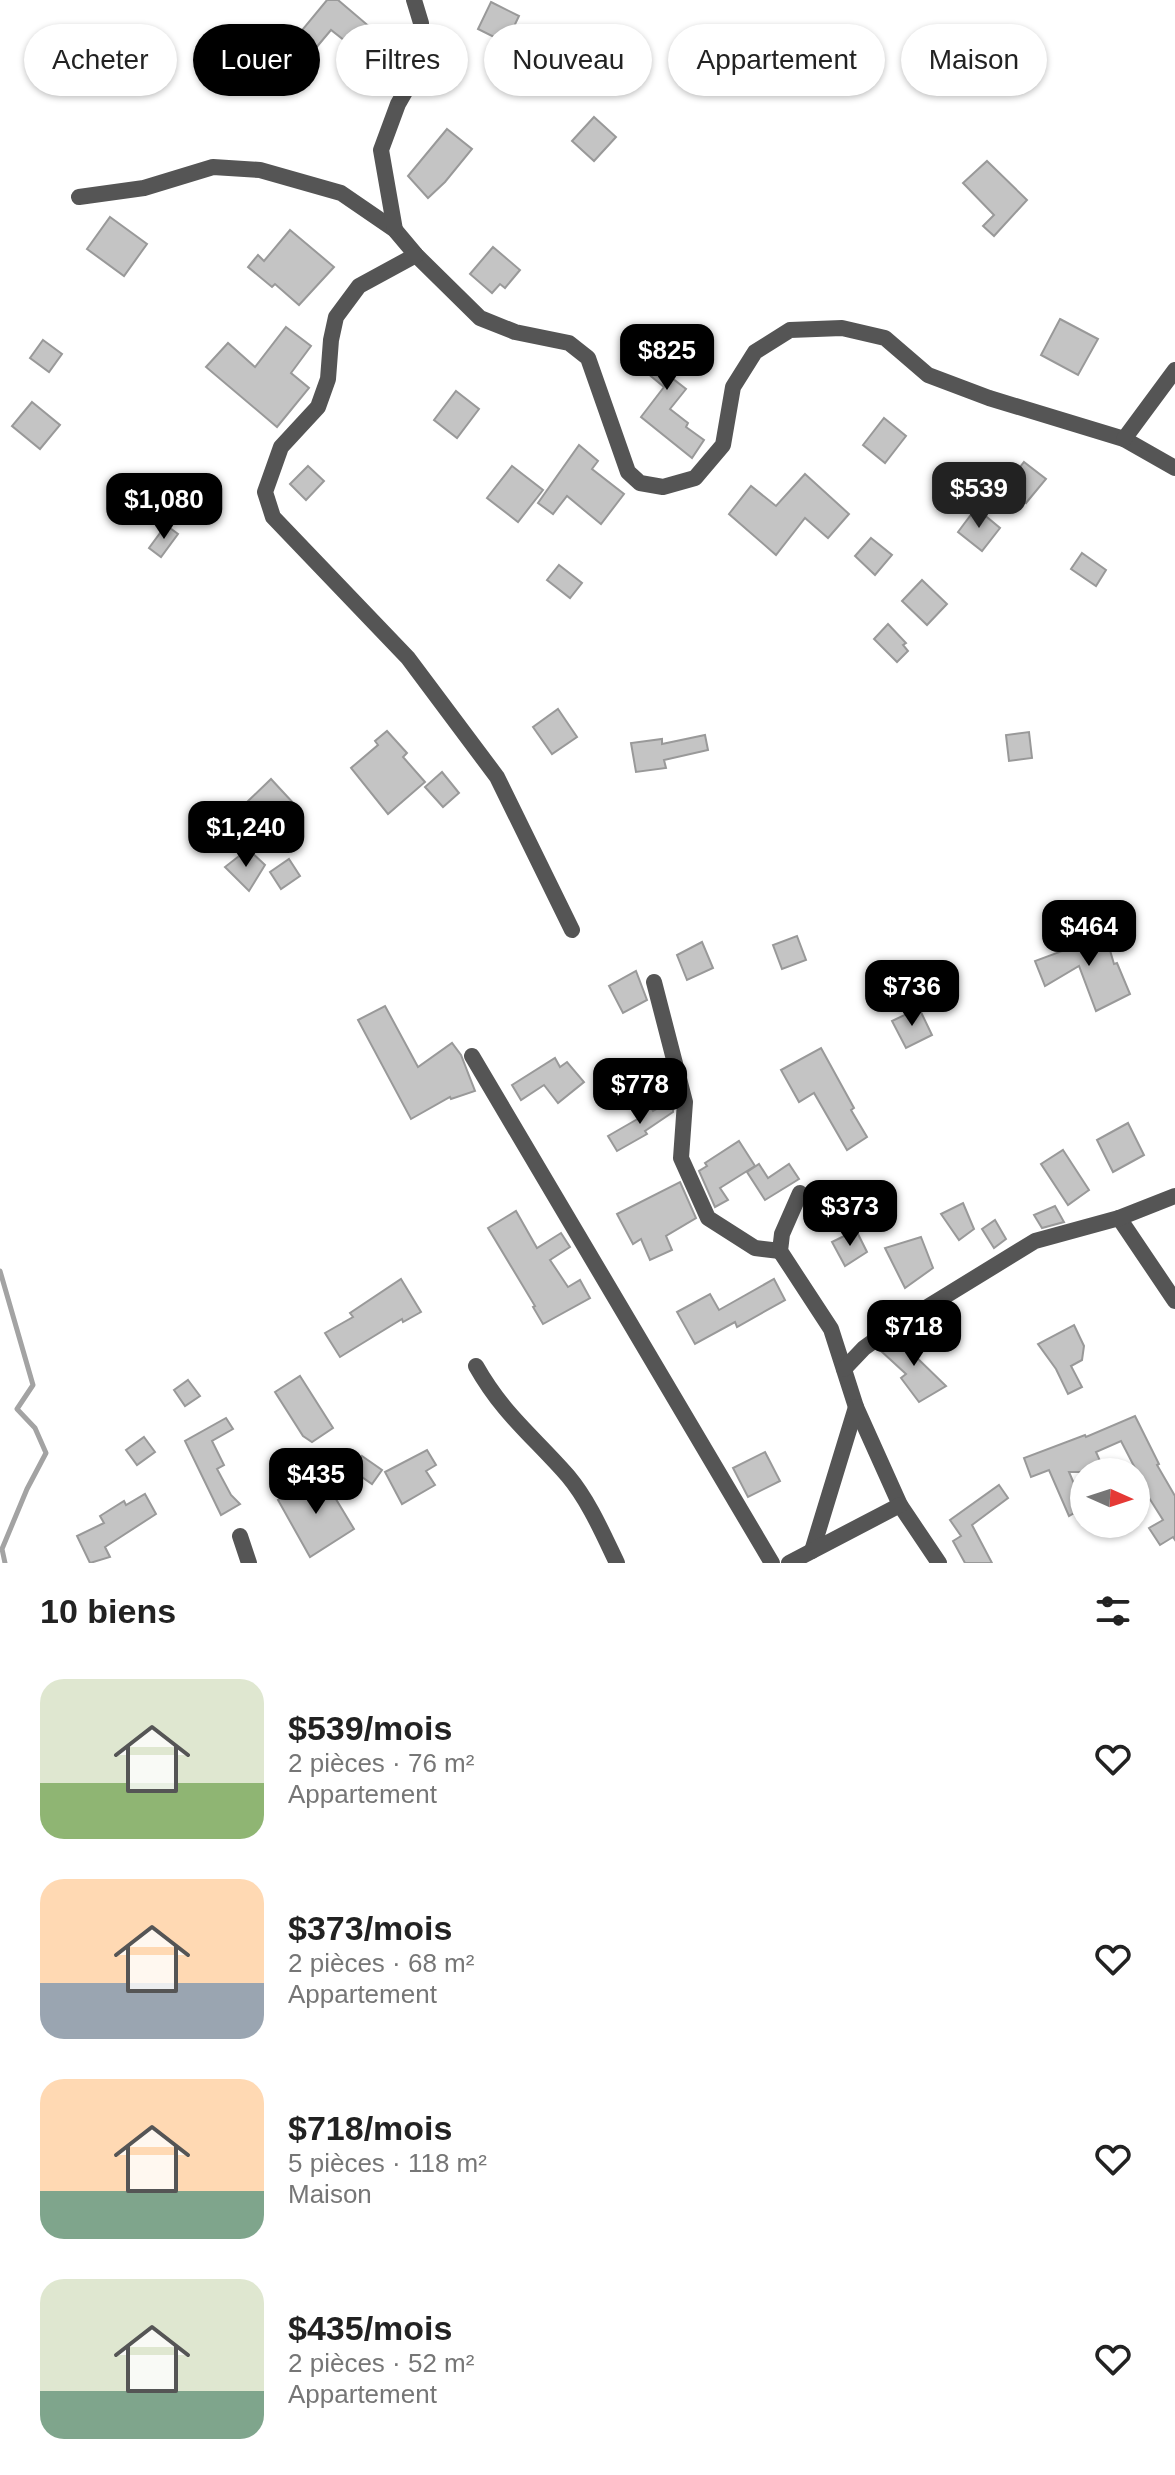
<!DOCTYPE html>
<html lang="fr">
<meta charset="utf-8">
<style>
body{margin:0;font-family:Arial,sans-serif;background:#f6f6f6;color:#222;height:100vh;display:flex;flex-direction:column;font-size:30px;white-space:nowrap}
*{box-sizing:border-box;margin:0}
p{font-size:26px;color:#767676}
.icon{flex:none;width:44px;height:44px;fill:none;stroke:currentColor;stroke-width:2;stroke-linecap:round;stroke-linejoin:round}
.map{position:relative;height:1563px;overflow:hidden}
.side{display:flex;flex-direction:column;background:#fff;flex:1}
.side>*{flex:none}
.top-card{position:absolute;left:24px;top:24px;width:1128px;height:72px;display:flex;gap:16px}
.needle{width:52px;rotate:93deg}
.fabs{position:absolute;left:1070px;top:1458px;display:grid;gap:16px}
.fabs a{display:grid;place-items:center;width:80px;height:80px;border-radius:50%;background:#fff;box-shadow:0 2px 6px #0004;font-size:40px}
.price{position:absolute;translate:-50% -68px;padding:0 18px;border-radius:16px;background:#000;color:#fff;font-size:26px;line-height:52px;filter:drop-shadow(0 2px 4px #0008)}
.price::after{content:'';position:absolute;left:50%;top:48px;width:24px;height:18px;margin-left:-12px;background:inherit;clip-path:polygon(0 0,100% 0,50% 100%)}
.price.on{background:#222;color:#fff}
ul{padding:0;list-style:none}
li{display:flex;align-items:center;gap:24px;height:200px;padding:0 40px}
li span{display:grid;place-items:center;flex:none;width:224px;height:160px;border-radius:24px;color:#555}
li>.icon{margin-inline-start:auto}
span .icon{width:96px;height:96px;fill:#fffc;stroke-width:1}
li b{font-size:34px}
h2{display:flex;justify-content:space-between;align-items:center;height:96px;padding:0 40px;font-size:34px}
.chip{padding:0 28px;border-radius:36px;background:#fff;box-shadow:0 2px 6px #0004;font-size:28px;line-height:72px}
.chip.on{background:#000;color:#fff}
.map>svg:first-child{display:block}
</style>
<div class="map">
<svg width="1175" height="1563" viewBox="0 0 1175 1563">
<rect width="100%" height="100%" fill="#fff"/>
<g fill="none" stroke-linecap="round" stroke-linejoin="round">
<!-- stream -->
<polyline stroke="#a3a3a3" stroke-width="5" points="0,1271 33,1385 17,1409 35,1428 46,1453 27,1489 2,1549 5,1563"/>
</g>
<!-- building -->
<g fill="#c4c4c4" stroke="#999" stroke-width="2">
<polygon points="327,0 338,0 371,28 354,48 331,30 315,49 298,35"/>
<polygon points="491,2 519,16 506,43 478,29"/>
<polygon points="594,117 616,137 594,161 572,141"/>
<polygon points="447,129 472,149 445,182 428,198 408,176"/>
<polygon points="987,161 1027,200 994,236 983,226 994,215 963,183"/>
<polygon points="110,217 147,244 124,276 87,249"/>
<polygon points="290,230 334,267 299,305 275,284 272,287 248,267 258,255 264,261"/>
<polygon points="493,247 520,270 505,288 500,284 492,293 470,274"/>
<polygon points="1060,319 1098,339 1078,375 1041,355"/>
<polygon points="286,327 311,346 291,373 309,388 277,427 206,367 228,343 255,367"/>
<polygon points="661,333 690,356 672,378 686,389 670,409 688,423 686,427 704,440 692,458 641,417 664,387 629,358 641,343 648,349"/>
<polygon points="43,340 62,354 49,372 30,358"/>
<polygon points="456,391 479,409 457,438 434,420"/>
<polygon points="32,402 60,425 40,449 12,426"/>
<polygon points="884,418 906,436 885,463 863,445"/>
<polygon points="579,445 598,461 592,469 624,494 601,524 567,496 553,514 538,503"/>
<polygon points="1024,462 1046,479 1026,503 1005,486"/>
<polygon points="308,466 324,481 306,500 290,484"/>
<polygon points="512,466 543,490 518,522 487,498"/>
<polygon points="805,474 849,514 828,538 805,518 776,555 729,514 751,486 776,506"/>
<polygon points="976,508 1000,528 982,551 958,532"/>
<polygon points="166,525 178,534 161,557 149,548"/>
<polygon points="871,538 892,555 875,575 855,556"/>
<polygon points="1082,553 1106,570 1096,586 1071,569"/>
<polygon points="559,565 582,583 570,598 547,580"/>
<polygon points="922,580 947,604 927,625 902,601"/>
<polygon points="888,624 906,643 903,645 908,651 897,662 874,639"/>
<polygon points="558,709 577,737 552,754 533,727"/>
<polygon points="387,731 407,753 403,757 425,782 388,814 351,768 378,745 375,741"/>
<polygon points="1029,732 1032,758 1009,761 1006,735"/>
<polygon points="705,735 708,750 664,760 666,768 636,772 631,743 662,739 662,744"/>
<polygon points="442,772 459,793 443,807 425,787"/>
<polygon points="271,779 296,806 272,829 247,802"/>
<polygon points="248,849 265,865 249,891 225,867"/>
<polygon points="289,859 300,876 281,889 270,872"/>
<polygon points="1102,923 1114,964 1117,963 1130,994 1096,1011 1079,966 1045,986 1035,961 1084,943 1080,931"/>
<polygon points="797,936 806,960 782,969 773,945"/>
<polygon points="702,942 713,968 687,980 677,955"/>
<polygon points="636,971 647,1000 623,1013 609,986"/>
<polygon points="385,1006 418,1067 452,1043 461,1055 475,1091 451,1099 450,1097 411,1119 358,1020"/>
<polygon points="919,1008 932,1035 906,1048 892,1021"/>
<polygon points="821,1048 854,1108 851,1110 867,1137 847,1150 814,1093 799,1102 781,1070"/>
<polygon points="555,1058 560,1067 567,1062 584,1082 558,1103 544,1085 521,1100 512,1085"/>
<polygon points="673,1100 673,1112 645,1131 647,1134 617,1151 608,1136 641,1117 638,1112 649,1104 653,1111"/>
<polygon points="1128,1123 1144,1155 1113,1172 1097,1140"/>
<polygon points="739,1141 755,1166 720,1188 728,1200 715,1207 699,1171 707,1166 705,1163"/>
<polygon points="1063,1150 1089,1190 1068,1205 1041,1164"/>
<polygon points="759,1164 768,1178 789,1164 799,1179 765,1200 747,1172"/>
<polygon points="680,1182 696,1218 666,1236 672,1250 650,1260 641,1239 633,1244 617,1214"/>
<polygon points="963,1203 974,1229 959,1240 941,1214"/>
<polygon points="1055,1206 1064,1222 1042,1228 1034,1215"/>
<polygon points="516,1211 537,1248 561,1233 570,1247 550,1260 568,1287 580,1280 590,1298 543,1324 533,1307 535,1306 488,1228"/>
<polygon points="995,1220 1006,1239 994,1248 982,1229"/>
<polygon points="856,1230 867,1252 845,1266 832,1242"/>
<polygon points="921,1237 933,1268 905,1288 885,1248"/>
<polygon points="401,1279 421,1312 403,1322 402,1319 340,1357 325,1333 353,1317 350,1313"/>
<polygon points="774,1279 785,1300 737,1327 735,1322 695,1344 677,1312 710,1294 719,1310"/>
<polygon points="1074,1325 1084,1346 1082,1360 1071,1366 1082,1387 1068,1394 1056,1369 1038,1344"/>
<polygon points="917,1334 923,1350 914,1355 946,1386 919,1402 901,1378 906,1374 881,1351"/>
<polygon points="300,1376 333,1428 312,1442 303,1436 275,1392"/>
<polygon points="188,1380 200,1396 185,1406 174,1390"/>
<polygon points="1135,1416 1159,1464 1157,1465 1175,1496 1175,1540 1173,1537 1160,1545 1149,1528 1163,1520 1146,1493 1136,1498 1136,1470 1121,1441 1096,1452 1105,1472 1069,1472 1084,1507 1069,1516 1049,1470 1031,1477 1024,1458 1085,1435 1086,1437"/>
<polygon points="226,1418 233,1429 212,1441 224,1465 217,1469 231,1495 240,1504 221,1515 185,1441"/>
<polygon points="144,1437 155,1452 137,1465 126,1450"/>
<polygon points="427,1450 436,1465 426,1471 435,1485 402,1504 385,1472"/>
<polygon points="765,1452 780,1481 748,1497 733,1468"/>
<polygon points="362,1456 382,1470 372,1484 352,1470"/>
<polygon points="322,1476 354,1529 310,1557 278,1500"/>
<polygon points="999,1485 1008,1498 972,1525 992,1563 965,1563 953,1541 961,1536 950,1520"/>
<polygon points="145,1494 156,1514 105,1547 110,1557 90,1563 77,1536 104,1523 100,1516 124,1501 126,1505"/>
</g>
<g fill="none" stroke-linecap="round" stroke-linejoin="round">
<!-- minor -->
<g stroke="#555" stroke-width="16">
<polyline points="79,197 144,188 213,167 260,170 341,193 395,230 416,255 480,318 515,332 569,343 588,358 628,472 640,483 663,487 695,478 723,445 733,387 755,352 790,330 842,328 885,338 928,375 989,398 1124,439 1175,468"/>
<polyline points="395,230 381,150 398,104 421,64 421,23 414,0"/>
<polyline points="416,255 359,286 336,317 331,340 328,379 318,407 281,447 265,492 273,517 408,658 497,777 572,930"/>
<polyline points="1124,439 1175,370"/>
<polyline points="654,982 685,1102 681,1158 708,1218 755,1248 780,1251"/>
<polyline points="472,1056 772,1563"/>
<polyline points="800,1193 782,1234 780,1251 831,1329 856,1407 900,1505 939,1563"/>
<polyline points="1119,1218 1175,1301"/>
<path d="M476,1366C503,1414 533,1436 568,1476C589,1501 603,1534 617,1563"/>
<polyline points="844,1369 864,1348 885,1333 1035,1241 1119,1218 1175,1196"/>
<polyline points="240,1536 249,1563"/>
<polyline points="812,1551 856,1407"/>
<polyline points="789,1563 900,1505"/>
</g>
</g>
</svg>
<div class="fabs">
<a><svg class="needle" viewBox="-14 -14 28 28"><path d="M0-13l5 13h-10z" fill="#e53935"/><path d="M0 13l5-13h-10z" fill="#767676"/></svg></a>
</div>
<b class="price" style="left:667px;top:392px">$825</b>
<b class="price on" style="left:979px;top:530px">$539</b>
<b class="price" style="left:164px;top:541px">$1,080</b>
<b class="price" style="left:246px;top:869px">$1,240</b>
<b class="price" style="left:1089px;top:968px">$464</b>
<b class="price" style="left:912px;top:1028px">$736</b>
<b class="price" style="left:640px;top:1126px">$778</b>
<b class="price" style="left:850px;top:1248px">$373</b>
<b class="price" style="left:914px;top:1368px">$718</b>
<b class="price" style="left:316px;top:1516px">$435</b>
<div class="top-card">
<a class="chip">Acheter</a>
<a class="chip on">Louer</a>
<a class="chip">Filtres</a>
<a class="chip">Nouveau</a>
<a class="chip">Appartement</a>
<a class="chip">Maison</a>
</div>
</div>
<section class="side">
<h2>10 biens<svg class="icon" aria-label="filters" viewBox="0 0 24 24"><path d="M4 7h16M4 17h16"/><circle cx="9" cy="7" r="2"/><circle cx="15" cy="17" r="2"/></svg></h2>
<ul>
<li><span style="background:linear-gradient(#dfe7d0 65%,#8fb573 0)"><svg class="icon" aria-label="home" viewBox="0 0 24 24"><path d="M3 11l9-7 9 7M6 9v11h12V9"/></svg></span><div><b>$539/mois</b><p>2 pièces · 76 m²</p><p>Appartement</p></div><svg class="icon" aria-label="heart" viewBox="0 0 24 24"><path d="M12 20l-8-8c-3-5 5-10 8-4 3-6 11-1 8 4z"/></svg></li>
<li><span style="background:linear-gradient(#ffd9b3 65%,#9aa5b1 0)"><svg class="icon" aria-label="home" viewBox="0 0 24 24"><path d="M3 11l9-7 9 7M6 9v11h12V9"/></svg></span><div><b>$373/mois</b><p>2 pièces · 68 m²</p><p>Appartement</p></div><svg class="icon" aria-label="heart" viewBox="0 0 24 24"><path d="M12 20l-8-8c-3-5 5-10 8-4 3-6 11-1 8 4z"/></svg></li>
<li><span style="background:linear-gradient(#ffd9b3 70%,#7fa58c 0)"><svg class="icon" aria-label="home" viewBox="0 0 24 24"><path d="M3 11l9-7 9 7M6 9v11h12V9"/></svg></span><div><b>$718/mois</b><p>5 pièces · 118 m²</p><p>Maison</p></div><svg class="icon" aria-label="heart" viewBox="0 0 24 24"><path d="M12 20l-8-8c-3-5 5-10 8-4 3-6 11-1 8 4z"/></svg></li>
<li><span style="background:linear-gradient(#dfe7d0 70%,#7fa58c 0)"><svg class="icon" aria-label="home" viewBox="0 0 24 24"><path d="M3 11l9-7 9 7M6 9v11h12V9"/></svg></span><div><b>$435/mois</b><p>2 pièces · 52 m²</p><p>Appartement</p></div><svg class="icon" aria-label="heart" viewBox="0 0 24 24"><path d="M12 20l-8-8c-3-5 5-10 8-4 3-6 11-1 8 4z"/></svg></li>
</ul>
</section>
